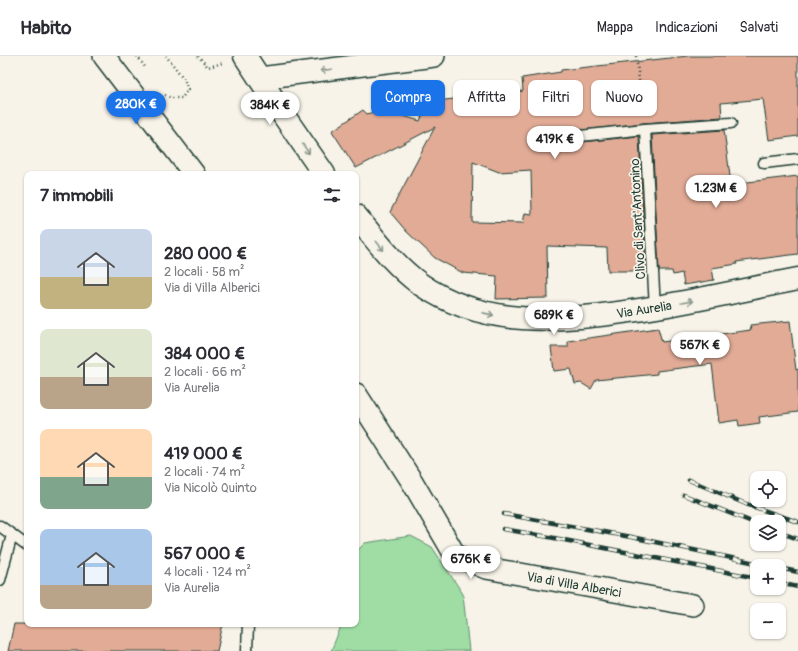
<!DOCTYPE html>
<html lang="it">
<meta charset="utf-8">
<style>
body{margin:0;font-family:Pangolin,sans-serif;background:#f7f7f7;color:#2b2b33;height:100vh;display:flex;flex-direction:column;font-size:15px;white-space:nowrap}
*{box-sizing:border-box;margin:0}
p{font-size:13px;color:#7c7c81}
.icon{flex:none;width:22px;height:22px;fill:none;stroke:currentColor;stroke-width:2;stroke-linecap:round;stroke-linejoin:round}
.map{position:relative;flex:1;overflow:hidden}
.drawer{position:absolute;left:24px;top:115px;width:335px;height:456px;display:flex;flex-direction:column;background:#fff;border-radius:8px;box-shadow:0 1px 3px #0004}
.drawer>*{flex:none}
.top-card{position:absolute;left:371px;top:24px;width:367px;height:36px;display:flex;gap:8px}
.fabs{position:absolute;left:750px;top:415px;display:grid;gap:8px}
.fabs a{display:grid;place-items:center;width:36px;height:36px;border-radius:8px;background:#fff;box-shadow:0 1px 3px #0004;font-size:20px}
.price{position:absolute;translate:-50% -34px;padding:0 9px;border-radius:14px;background:#fff;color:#222;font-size:13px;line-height:26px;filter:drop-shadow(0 1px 2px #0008)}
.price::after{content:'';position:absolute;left:50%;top:24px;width:12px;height:9px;margin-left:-6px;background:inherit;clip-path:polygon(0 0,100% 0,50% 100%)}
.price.on{background:#1a73e8;color:#fff}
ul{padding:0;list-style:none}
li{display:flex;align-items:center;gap:12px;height:100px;padding:0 16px}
li span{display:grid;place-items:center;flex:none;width:112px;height:80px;border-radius:8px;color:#555}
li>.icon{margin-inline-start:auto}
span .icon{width:48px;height:48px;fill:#fffc;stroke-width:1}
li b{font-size:17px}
h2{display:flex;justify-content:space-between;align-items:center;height:48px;padding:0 16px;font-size:17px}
.pill{padding:0 14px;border-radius:8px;background:#fff;box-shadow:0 1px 3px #0004;font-size:14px;line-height:36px}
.pill.on{background:#1a73e8;color:#fff}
header{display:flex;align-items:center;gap:24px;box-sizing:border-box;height:56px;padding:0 20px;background:#fff;border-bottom:1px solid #e1e1e2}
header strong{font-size:19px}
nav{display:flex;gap:22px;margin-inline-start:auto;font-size:14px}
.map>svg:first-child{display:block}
</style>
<header>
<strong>Habito</strong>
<nav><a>Mappa</a><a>Indicazioni</a><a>Salvati</a></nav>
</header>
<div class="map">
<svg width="798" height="595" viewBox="0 0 798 595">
<rect width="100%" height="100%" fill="#f7f3e8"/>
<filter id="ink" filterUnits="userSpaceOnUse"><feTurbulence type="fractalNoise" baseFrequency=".025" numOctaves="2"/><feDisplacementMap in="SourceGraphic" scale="8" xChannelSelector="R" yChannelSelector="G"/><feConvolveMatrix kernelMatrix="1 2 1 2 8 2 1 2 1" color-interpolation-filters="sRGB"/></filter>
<g filter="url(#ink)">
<!-- green -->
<polygon fill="#9fdda5" stroke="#5f8d6c" points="411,480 432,491 463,538 469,595 331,595 342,568 356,568 356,496 365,487"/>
<!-- building -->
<g fill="#e1ab96" stroke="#1f3d34" fill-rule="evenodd">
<path d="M688,0H798V80L769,84L763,43L721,47L722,61L644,67L540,79L537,85L540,90H544L639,80L646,215H608L607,192L547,190L548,242L496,243L497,220L463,217L435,202L407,176L390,156L435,71L356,112L332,75L363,54L367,58L388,51L390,56L420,65L428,46L523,35L522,22L561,16V14ZM473,106L499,116L531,114L532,158L525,157L523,167L472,166Z"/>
<polygon points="724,74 731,128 798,120 798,198 736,206 737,208 712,212 714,224 684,229 682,217 673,219 672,215 659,215 652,79"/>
<polygon points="790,265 796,314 798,313 798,356 759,361 760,367 739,370 738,364 719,367 712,308 657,315 657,318 596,324 591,333 581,327 575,328 571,313 554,315 551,291 568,291 568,285 658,272 662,286 751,274 750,269"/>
<polygon points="14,568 223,568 217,595 8,595"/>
</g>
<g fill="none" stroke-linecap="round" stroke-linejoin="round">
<defs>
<g id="service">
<polyline points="645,73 655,252"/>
<polyline points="543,84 645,73 731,67"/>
<polyline points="764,107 798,103"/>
<polyline points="0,470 27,490"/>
<polyline points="0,524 12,479"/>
<polyline points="247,595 248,568"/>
</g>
<g id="minor">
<polyline points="104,0 194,118"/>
<polyline points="260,22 434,0"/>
<polyline points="356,338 413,427 455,499 486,512 693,549"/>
</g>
<g id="tertiary">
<polyline points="245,0 286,63 324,118"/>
<path d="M356,160C376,184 394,209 420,228C484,272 559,266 631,255C687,247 742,234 798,223"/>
</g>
</defs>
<!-- service casing -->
<use href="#service" stroke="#1f3d34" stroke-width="13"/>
<!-- minor casing -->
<use href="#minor" stroke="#1f3d34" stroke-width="24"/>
<!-- tertiary casing -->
<use href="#tertiary" stroke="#1f3d34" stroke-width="25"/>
<!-- path -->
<g stroke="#1f3d34" stroke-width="2.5" stroke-dasharray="1 3" stroke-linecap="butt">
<polyline points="137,0 145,11"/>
<polyline points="198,0 208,11 223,7"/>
<polyline points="636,0 643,55"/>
<polyline points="165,39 171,42 182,42 188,33 184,23 166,0"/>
</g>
<!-- service -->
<use href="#service" stroke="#f7f3e8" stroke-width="10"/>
<!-- minor -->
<use href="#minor" stroke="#f7f3e8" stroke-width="21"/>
<!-- tertiary -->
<use href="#tertiary" stroke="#f7f3e8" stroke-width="22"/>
<defs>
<g id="rail">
<polyline points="689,424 746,448 798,466"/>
<polyline points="684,439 757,468"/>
<polyline points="504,458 631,481 770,510"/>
<polyline points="503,473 549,481 757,522"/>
<polyline points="779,476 798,483"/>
<polyline points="779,512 798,516"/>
<polyline points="779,527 798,531"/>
</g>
</defs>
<!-- rail casing -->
<use href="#rail" stroke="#1f3d34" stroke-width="4.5"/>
<!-- rail -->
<use href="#rail" stroke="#f7f3e8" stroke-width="3" stroke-dasharray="9" stroke-linecap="butt"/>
</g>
<!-- one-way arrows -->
<defs><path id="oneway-shaft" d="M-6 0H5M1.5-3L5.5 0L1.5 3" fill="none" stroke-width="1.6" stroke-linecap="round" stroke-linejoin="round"/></defs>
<g stroke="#8b988e">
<use href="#oneway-shaft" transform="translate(326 14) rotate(173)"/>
<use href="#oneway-shaft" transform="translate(306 93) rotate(56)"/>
<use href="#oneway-shaft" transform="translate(380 190) rotate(51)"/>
<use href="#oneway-shaft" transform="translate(687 246) rotate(-10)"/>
<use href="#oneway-shaft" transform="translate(488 258) rotate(13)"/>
</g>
</g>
<g text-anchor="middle" stroke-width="3.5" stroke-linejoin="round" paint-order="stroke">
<!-- street labels -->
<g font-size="13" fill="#1f3d34" stroke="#f7f3e8">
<text transform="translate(637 163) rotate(-93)" y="5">Clivo di Sant'Antonino</text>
<text transform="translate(644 253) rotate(-9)" y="5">Via Aurelia</text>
<text transform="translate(574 528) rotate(10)" y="5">Via di Villa Alberici</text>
</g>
</g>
</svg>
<div class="fabs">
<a><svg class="icon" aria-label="locate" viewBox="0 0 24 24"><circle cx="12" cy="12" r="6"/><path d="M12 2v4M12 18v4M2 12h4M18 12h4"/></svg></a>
<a><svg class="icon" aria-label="layers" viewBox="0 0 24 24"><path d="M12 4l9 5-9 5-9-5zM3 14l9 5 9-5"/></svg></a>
<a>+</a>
<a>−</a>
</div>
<b class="price on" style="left:136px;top:69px">280K €</b>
<b class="price" style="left:270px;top:70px">384K €</b>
<b class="price" style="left:555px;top:104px">419K €</b>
<b class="price" style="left:716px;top:153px">1.23M €</b>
<b class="price" style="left:554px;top:280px">689K €</b>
<b class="price" style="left:700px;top:310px">567K €</b>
<b class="price" style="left:471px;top:524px">676K €</b>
<div class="top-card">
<a class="pill on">Compra</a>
<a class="pill">Affitta</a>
<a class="pill">Filtri</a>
<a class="pill">Nuovo</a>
</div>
<section class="drawer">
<h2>7 immobili<svg class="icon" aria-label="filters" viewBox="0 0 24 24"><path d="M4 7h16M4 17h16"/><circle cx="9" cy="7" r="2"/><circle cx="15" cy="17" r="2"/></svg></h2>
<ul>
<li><span style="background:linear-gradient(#c9d6e8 60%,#c2b280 0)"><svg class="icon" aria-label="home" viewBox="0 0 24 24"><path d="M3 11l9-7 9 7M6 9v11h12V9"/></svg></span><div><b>280 000 €</b><p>2 locali · 58 m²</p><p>Via di Villa Alberici</p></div></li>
<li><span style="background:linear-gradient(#dfe7d0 60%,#b9a48a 0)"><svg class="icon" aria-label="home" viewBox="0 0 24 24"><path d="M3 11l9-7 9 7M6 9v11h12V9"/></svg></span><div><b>384 000 €</b><p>2 locali · 66 m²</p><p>Via Aurelia</p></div></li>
<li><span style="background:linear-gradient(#ffd9b3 60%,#7fa58c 0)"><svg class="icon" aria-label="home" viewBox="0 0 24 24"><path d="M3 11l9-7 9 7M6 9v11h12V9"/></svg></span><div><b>419 000 €</b><p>2 locali · 74 m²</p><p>Via Nicolò Quinto</p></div></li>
<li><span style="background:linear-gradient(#a9c7e8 70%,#b9a48a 0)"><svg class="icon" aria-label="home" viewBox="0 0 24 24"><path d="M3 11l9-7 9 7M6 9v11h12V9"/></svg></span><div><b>567 000 €</b><p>4 locali · 124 m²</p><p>Via Aurelia</p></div></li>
</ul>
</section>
</div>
